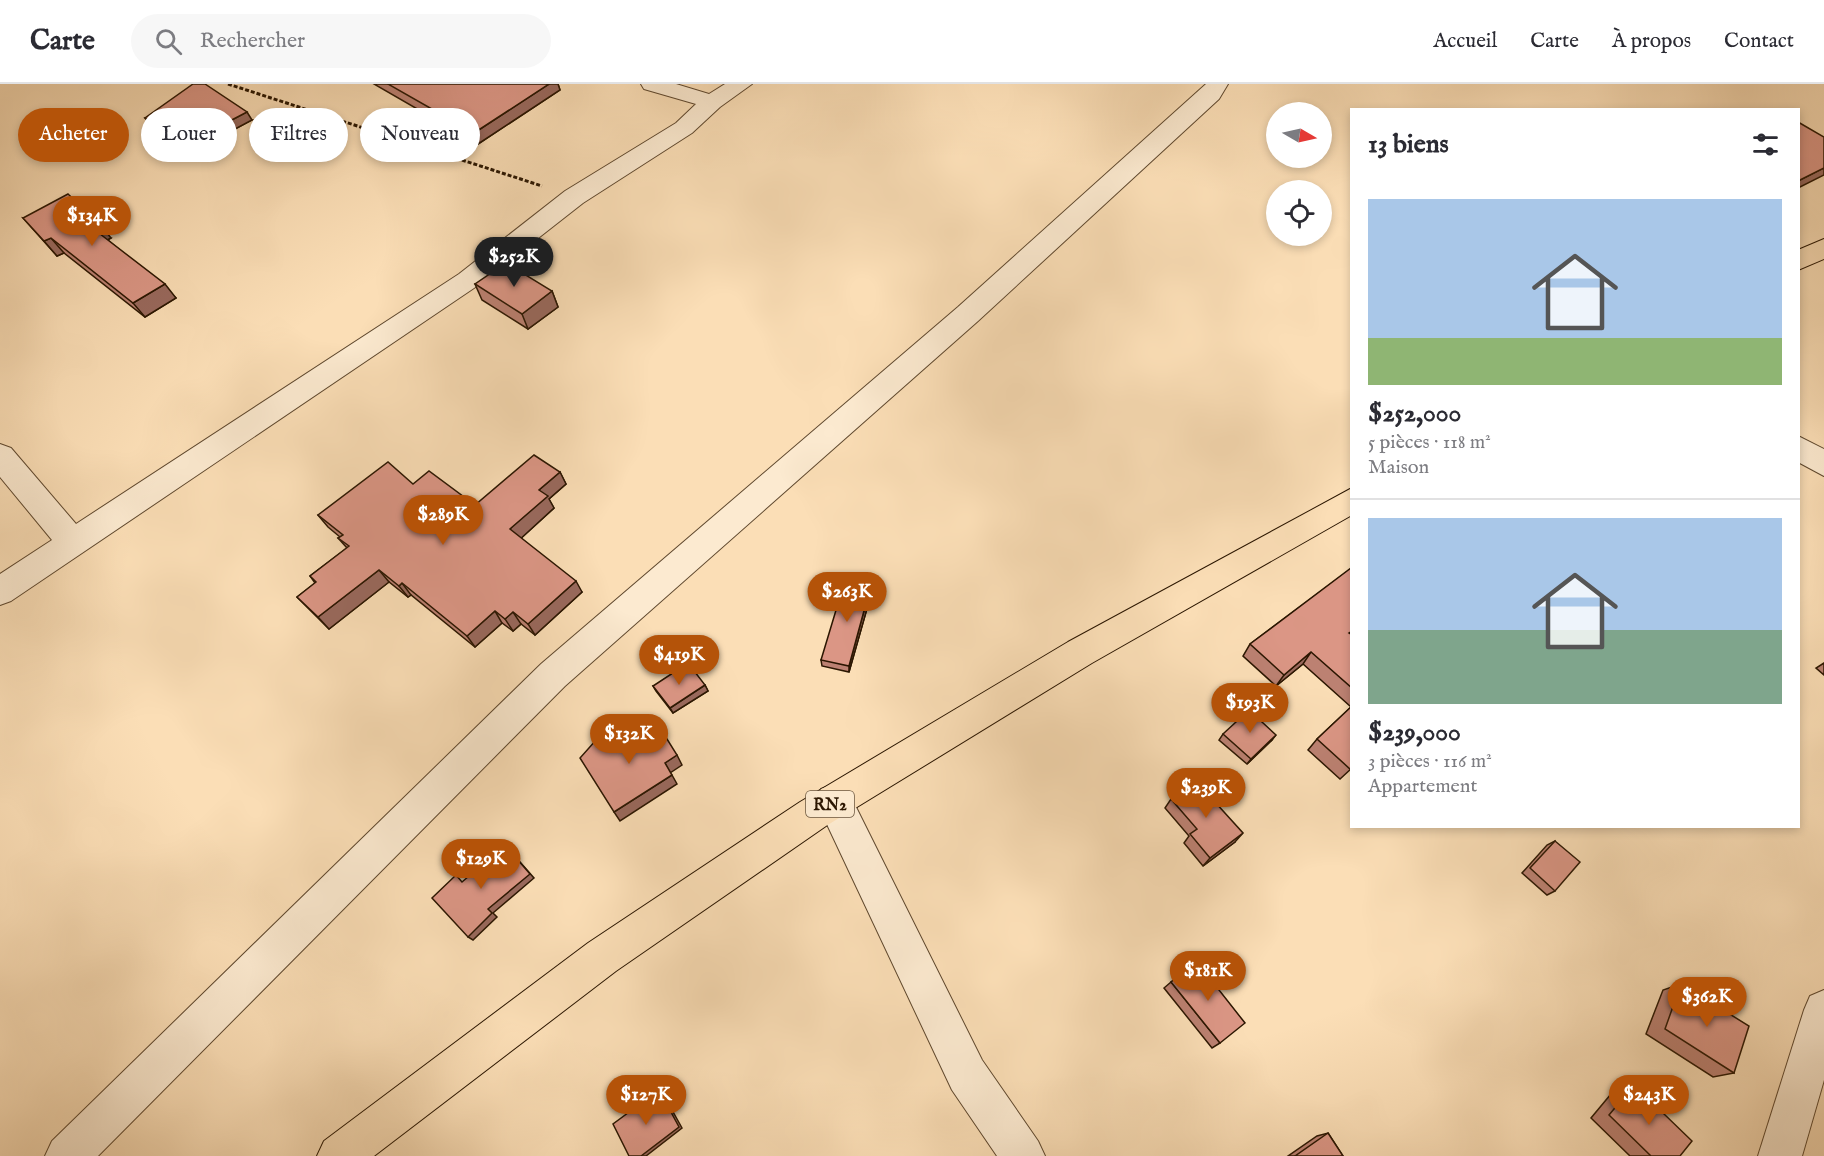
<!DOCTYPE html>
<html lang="fr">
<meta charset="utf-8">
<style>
body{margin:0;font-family:"IM FELL English",serif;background:#f7f7f7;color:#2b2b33;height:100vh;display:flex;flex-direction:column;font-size:22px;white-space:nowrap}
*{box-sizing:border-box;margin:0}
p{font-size:20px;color:#7c7c81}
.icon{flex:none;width:33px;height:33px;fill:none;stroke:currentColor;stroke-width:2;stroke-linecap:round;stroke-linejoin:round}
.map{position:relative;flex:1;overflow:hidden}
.details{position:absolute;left:1350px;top:24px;width:450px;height:720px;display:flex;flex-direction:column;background:#fff;border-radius:0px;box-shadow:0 3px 9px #0003}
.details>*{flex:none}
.top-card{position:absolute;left:18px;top:24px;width:570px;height:54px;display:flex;gap:12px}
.needle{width:39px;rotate:99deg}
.buttons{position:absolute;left:1266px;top:18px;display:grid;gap:12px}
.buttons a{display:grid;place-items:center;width:66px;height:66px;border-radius:50%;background:#fff;box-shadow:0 3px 9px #0003;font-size:30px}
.price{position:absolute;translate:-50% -51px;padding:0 14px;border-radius:21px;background:#b45309;color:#fff;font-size:20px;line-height:39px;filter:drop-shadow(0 2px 3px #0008)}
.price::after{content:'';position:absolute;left:50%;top:36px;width:18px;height:14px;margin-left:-9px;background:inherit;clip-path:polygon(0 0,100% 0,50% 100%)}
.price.on{background:#222;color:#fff}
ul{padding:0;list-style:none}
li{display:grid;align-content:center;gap:12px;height:318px;padding:0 18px}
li+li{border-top:2px solid #e1e1e2}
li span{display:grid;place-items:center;height:186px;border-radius:0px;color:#555}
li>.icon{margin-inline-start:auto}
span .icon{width:108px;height:108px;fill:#fffc;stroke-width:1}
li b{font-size:26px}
h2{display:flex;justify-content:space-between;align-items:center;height:72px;padding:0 18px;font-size:26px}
.tag{padding:0 21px;border-radius:27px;background:#fff;box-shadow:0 3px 9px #0003;font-size:21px;line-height:54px}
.tag.on{background:#b45309;color:#fff}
header{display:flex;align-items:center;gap:36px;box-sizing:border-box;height:84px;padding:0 30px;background:#fff;border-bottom:2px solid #e1e1e2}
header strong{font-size:28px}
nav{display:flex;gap:33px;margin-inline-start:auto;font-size:21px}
.search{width:420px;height:54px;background:#f7f7f7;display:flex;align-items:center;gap:15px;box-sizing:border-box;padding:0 21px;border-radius:33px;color:#7c7c81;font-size:22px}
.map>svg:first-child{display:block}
</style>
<header>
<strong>Carte</strong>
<div class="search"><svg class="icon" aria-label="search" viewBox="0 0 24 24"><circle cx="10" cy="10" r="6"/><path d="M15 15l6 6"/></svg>Rechercher</div>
<nav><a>Accueil</a><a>Carte</a><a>À propos</a><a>Contact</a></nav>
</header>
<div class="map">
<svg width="1824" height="1072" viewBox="0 0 1824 1072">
<rect width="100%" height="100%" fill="#fbdeb6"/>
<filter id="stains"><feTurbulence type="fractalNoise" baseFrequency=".00333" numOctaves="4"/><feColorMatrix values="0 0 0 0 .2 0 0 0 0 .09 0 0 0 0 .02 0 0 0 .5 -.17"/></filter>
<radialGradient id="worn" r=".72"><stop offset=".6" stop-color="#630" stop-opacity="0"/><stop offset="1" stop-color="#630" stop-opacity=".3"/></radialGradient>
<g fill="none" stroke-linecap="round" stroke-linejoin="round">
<defs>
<g id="minor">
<polygon points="641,0 676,0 709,10 725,0 752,0 720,23 692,49 583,119 477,202 11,517 0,521 0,490 52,456 0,393 0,360 11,364 76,440 459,190 565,107 676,39 696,20 644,5"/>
<polygon points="1206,0 1228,0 1219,15 978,237 565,602 98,1072 45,1072 52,1057 541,580 958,223"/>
<polygon points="1798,352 1824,365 1824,392 1798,378"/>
<polygon points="834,700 847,705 982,976 1038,1057 1045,1072 997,1072 952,1006 816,717 821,705"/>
<polygon points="1824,906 1824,996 1802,1072 1758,1072 1804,926 1810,912"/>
</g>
<g id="highway">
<polygon points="1824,155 1824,175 1798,186 1798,166"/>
<polygon points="1352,404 1352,431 1092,579 826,742 616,887 374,1072 317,1072 324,1057 588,859 800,718 1068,558"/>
</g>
</defs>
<!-- minor casing -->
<use href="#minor" stroke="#5f482e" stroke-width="2"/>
<!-- highway casing -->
<use href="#highway" stroke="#2b1601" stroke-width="2"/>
<!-- path -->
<polyline stroke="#2b1601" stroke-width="3" stroke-dasharray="4 2" stroke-linecap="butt" points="228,0 542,102"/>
<!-- minor -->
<use href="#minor" fill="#fcead0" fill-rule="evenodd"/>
<!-- highway -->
<use href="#highway" fill="#fbdeb6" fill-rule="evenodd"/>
</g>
<!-- wall -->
<g fill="#bc8172" stroke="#2b1601" stroke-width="1.5">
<polygon points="374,0 558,0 560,6 478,60"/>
<polygon points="145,34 252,36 192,68 151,42"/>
<polygon points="23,134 111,154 108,156 176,214 145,233 64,169 57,172"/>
<polygon points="475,200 552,207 558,223 528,245 482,216"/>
<polygon points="560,388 566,400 549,415 554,424 521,454 582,508 535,551 521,540 513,547 502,539 475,563 411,511 408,513 389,498 329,545 297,513 315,499 310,492 347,464 338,454 340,453 328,443 318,431 413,400 475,421"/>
<polygon points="1352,484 1352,684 1340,695 1308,666 1317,655 1351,623 1303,580 1276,602 1243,572 1250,560"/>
<polygon points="871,501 872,507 849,588 822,582 821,576"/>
<polygon points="1824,579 1824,591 1816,584"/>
<polygon points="705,601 708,607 673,629 656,607 653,602"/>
<polygon points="1223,650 1272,656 1247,680 1219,656"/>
<polygon points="1171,715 1235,758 1203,782 1184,759 1189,752 1165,724"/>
<polygon points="1555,757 1555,807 1547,811 1522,789 1547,761"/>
<polygon points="1171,898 1220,959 1212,964 1164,904"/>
<polygon points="1681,900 1734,989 1713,993 1646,950 1663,906"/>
<polygon points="1634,1001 1680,1072 1630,1072 1591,1034 1616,1004"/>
<polygon points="1328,1049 1343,1072 1288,1072 1317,1052"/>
</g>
<!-- shaded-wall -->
<g fill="#99695d" stroke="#2b1601" stroke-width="1.5">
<polygon points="549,0 558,0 560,6 478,60 474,49"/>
<polygon points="247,28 252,36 192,68 186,60"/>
<polygon points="1824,84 1824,91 1798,104 1798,97"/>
<polygon points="99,139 111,154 103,158 91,143"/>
<polygon points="51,154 64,169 57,172 44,157"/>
<polygon points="165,200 176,214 145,233 133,219"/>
<polygon points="552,207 558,223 528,245 522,230"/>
<polygon points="560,388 566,400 549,415 554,424 517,458 510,445 539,406"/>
<polygon points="379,486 389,498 329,545 318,533"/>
<polygon points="576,497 582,508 535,551 528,540"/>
<polygon points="402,499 411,511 408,513 399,502"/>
<polygon points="871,501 872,507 849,588 849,582"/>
<polygon points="495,527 502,539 475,563 467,552"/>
<polygon points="513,528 521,540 513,547 505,535"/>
<polygon points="1311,568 1303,580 1276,602 1284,591"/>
<polygon points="705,601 708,607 673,629 670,624"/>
<polygon points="1276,651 1272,656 1247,680 1251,675"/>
<polygon points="677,671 682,681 670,689 665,679"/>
<polygon points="672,691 677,700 620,737 614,728"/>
<polygon points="1243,749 1235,758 1203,782 1210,774"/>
<polygon points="505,761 534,794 493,829 497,833 473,856 468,853"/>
<polygon points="659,1006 662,1008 682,1044 646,1072 641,1072"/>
</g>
<!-- building -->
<g fill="#db9685" stroke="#2b1601" stroke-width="1.5">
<polygon points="193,0 205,0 247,28 186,60 145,34"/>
<polygon points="388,0 549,0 474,49"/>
<polygon points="1798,38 1824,53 1824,84 1798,97"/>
<polygon points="68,110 99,139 91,143 165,200 133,219 51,154 44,157 23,134"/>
<polygon points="506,179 552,207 522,230 475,200"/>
<polygon points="534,371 560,388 539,406 548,412 510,445 576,497 528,540 513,528 505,535 495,527 467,552 402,499 399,502 379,486 318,533 297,513 316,498 310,492 349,462 338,454 343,451 318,431 388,378 413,400 429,387 475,421"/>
<polygon points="1351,484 1352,547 1349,549 1352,551 1352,604 1311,568 1284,591 1250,560"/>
<polygon points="846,493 871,501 849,582 821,576"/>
<polygon points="688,579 705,601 670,624 653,602"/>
<polygon points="1352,622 1352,684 1350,685 1317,655"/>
<polygon points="1249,626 1276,651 1251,675 1223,650"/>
<polygon points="657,639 677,671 665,679 672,691 614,728 580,674 605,646 624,660"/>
<polygon points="1195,696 1243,749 1210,774 1190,750 1197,745 1171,715"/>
<polygon points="1555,757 1580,778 1555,807 1530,784"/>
<polygon points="505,761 530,790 488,825 492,829 468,853 432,814 456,791 462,798"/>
<polygon points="1197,878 1245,939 1220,959 1171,898"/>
<polygon points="1681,900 1749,942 1734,989 1665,945"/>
<polygon points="1634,1001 1692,1057 1680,1072 1651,1072 1609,1031"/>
<polygon points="659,1006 679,1043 641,1072 629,1072 613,1040"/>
<polygon points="1328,1049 1343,1072 1295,1072"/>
</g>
<g text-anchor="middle" stroke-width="6" stroke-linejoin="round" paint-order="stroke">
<!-- shield labels -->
<rect fill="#fcead0" stroke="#6a563f" stroke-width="1.5" x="806" y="707" width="48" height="26" rx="4.5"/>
<g font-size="16" font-weight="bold" fill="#2b1601">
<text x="830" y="726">RN2</text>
</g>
</g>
<rect width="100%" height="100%" filter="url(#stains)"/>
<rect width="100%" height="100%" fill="url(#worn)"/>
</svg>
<div class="buttons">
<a><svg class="needle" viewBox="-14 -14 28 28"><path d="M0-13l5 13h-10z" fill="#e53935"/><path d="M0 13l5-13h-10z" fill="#7c7c81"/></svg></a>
<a><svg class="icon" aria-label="locate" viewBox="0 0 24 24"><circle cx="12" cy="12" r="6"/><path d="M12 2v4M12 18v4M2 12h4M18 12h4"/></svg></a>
</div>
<b class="price" style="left:92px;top:163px">$134K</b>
<b class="price on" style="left:514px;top:204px">$252K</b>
<b class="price" style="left:443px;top:462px">$289K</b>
<b class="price" style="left:847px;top:539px">$263K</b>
<b class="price" style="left:679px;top:602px">$419K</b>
<b class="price" style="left:1250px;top:650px">$193K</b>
<b class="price" style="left:629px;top:681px">$132K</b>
<b class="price" style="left:1206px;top:735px">$239K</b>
<b class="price" style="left:481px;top:806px">$129K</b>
<b class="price" style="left:1208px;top:918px">$181K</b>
<b class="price" style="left:1707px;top:944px">$362K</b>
<b class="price" style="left:646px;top:1042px">$127K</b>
<b class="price" style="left:1649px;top:1042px">$243K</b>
<div class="top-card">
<a class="tag on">Acheter</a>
<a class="tag">Louer</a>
<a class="tag">Filtres</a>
<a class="tag">Nouveau</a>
</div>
<section class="details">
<h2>13 biens<svg class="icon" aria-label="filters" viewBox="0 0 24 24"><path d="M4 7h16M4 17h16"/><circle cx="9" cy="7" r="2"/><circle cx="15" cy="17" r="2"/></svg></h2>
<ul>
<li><span style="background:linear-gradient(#a9c7e8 75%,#8fb573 0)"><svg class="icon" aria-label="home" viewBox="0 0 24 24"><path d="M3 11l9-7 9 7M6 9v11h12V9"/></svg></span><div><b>$252,000</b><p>5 pièces · 118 m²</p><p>Maison</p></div></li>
<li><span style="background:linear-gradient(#a9c7e8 60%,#7fa58c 0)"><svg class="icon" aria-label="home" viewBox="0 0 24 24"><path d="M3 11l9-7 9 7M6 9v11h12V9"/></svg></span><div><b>$239,000</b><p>3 pièces · 116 m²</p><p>Appartement</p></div></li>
</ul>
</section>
</div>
